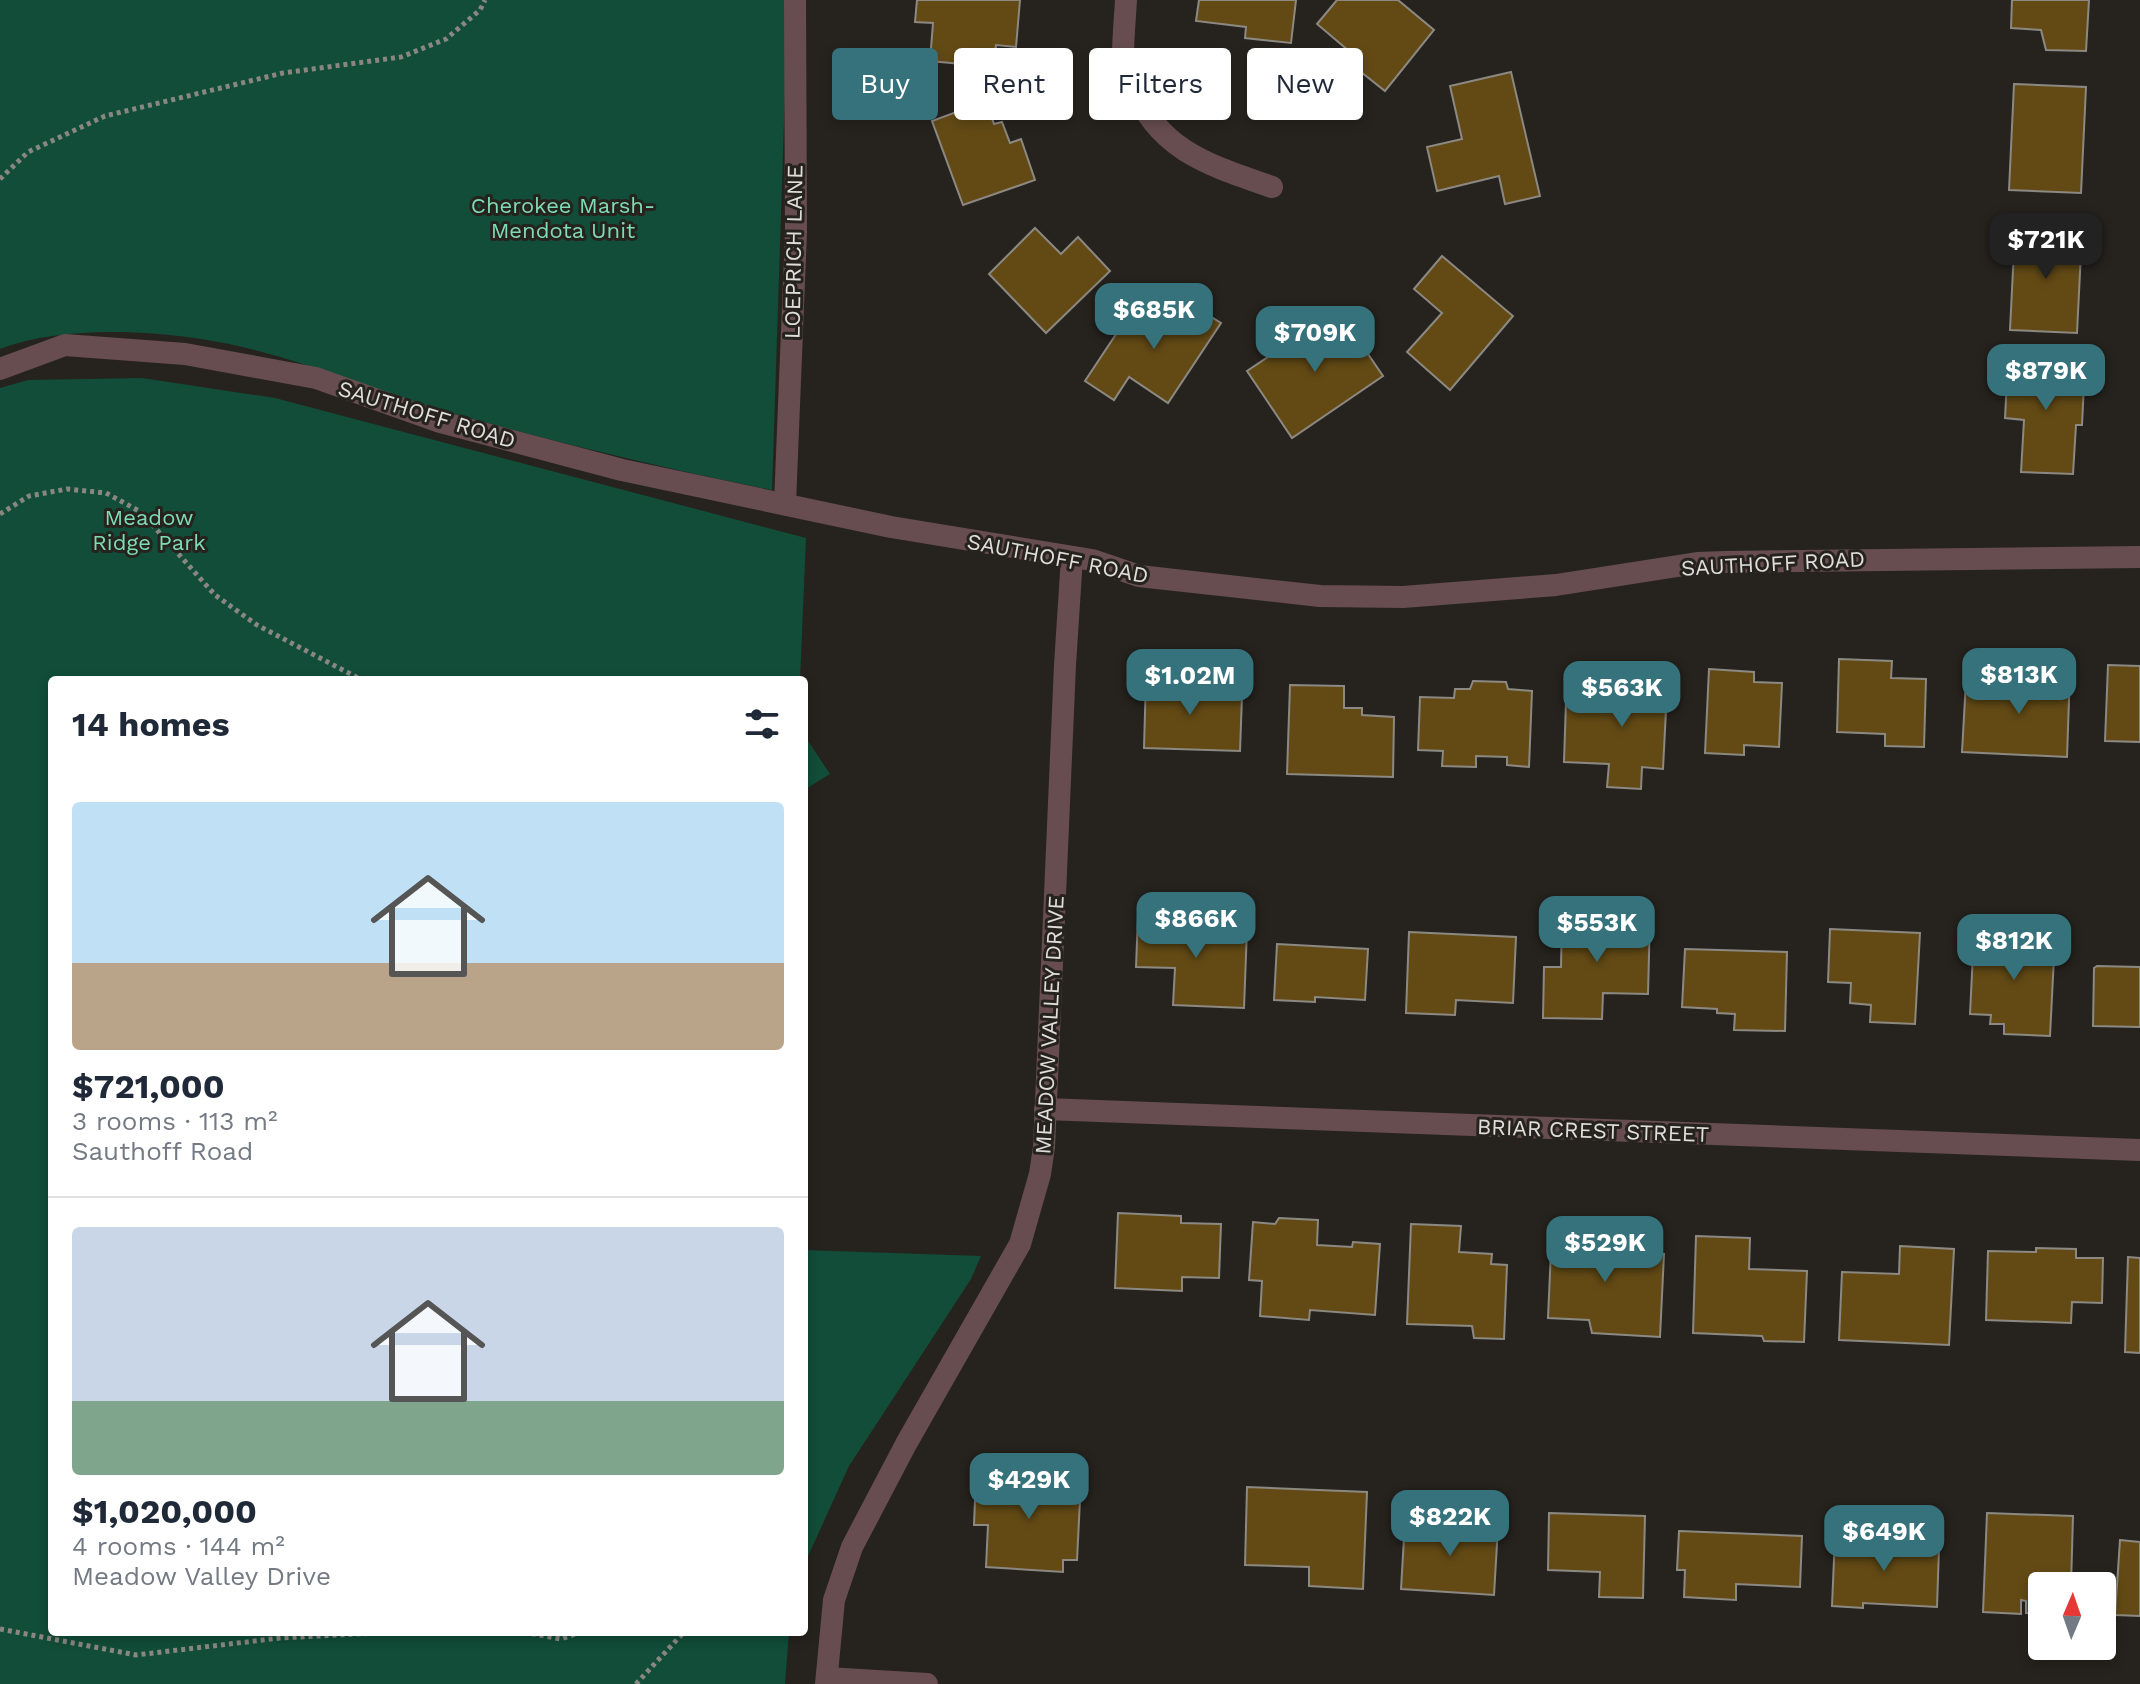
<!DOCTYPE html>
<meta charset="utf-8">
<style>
body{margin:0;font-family:"Work Sans",sans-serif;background:#f6f6f7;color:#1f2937;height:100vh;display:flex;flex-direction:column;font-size:30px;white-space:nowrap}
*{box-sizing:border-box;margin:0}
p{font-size:26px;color:#747a83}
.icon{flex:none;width:44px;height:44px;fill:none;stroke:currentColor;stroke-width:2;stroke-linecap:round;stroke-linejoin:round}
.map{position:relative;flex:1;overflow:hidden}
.sheet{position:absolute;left:48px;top:676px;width:760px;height:960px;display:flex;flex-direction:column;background:#fff;border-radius:8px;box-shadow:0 4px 12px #0003}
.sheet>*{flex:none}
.top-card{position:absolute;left:832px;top:48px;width:760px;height:72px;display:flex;gap:16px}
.needle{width:52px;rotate:2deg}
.controls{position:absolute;left:2028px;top:1572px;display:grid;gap:16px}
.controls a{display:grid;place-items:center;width:88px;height:88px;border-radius:8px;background:#fff;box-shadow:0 4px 12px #0003;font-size:40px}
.price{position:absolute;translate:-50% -68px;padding:0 18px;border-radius:16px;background:#36727c;color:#fff;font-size:26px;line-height:52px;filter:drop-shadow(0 2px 4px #0008)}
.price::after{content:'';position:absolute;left:50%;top:48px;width:24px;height:18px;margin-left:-12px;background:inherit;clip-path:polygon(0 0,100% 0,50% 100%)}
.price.active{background:#222;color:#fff}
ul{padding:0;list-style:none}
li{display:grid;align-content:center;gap:16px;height:424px;padding:0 24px}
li+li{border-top:2px solid #e0e1e3}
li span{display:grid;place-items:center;height:248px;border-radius:8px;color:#555}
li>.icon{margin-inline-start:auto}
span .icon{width:144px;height:144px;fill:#fffc;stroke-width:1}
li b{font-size:34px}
h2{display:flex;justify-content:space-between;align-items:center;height:96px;padding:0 24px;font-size:34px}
.pill{padding:0 28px;border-radius:8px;background:#fff;box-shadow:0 4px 12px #0003;font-size:28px;line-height:72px}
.pill.active{background:#36727c;color:#fff}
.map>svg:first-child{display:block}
</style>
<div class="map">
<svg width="2140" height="1684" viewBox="0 0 2140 1684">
<rect width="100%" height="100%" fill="#26231e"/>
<!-- green -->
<g fill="#114d38">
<path d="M0,0H788L772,490C663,468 555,442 448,412C382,393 318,366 251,349C180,331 69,322 0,349Z"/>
<polygon points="142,378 275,398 806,538 800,680 52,680 52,1632 789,1632 785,1684 0,1684 0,388 28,380"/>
<polygon points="804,735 830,774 804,790"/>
<polygon points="804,1250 981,1256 971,1279 849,1466 804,1565"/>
</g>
<!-- building -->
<g fill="#634a15" stroke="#8c8882" stroke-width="2">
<polygon points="917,0 1020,0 1016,47 996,45 994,67 930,61 933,23 915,22"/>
<polygon points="1199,0 1296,0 1291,43 1245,38 1246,27 1196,21"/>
<polygon points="1337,0 1398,0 1434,30 1385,91 1351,64 1356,57 1317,24"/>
<polygon points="2012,0 2089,0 2086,51 2046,50 2041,30 2011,28"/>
<polygon points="1511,72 1540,196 1505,204 1499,176 1437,191 1427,147 1462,139 1450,86"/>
<polygon points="2014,84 2086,87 2081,193 2009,190"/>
<polygon points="986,101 994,124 1002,122 1010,143 1021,139 1035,180 963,205 932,121"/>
<polygon points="1035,228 1061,254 1078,237 1110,271 1046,333 989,274"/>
<polygon points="2015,230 2082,232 2077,333 2010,330"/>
<polygon points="1442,256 1513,316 1450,390 1407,352 1442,313 1414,289"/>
<polygon points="1178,296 1221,323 1168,403 1129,377 1114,400 1085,381 1134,307 1159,323"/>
<polygon points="1338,310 1383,376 1292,438 1247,371"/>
<polygon points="2008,361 2085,364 2082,425 2076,425 2073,474 2021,472 2024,420 2005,418"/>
<polygon points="1839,659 1892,661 1891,678 1926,679 1924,747 1885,746 1885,734 1837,732"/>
<polygon points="2108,665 2140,666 2140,742 2105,741"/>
<polygon points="1621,668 1668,671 1663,769 1642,767 1641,789 1607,787 1609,764 1564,762 1566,701 1620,704"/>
<polygon points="1709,669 1754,672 1754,682 1782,683 1779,747 1744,745 1744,755 1705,753"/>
<polygon points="2022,670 2070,671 2067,757 1962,752 1966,681 2021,684"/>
<polygon points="1146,677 1194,679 1193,694 1242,696 1240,751 1144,748"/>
<polygon points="1473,681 1506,682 1508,689 1532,691 1529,767 1507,765 1507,757 1476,756 1476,767 1442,766 1443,751 1418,750 1420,697 1454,698 1455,689 1470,689"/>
<polygon points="1290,685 1344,686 1344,708 1362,708 1362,715 1394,717 1393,777 1287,774"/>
<polygon points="1562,913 1650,916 1648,994 1603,993 1602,1019 1543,1018 1544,967 1561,967"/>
<polygon points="1138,916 1180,918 1179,926 1247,929 1244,1008 1173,1005 1175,968 1136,967"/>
<polygon points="1830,929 1920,933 1915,1024 1870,1022 1871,1005 1850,1003 1851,983 1828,982"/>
<polygon points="1409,932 1516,937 1513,1003 1456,1000 1455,1015 1406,1013"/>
<polygon points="1974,933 2055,937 2050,1036 2004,1034 2004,1024 1990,1024 1991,1015 1970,1014"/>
<polygon points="1277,944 1368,949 1365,1000 1315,997 1315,1002 1274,1000"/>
<polygon points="1685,949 1787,952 1785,1031 1734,1030 1735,1014 1717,1013 1717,1009 1682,1007"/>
<polygon points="2097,966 2140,967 2140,1027 2093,1026 2094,968"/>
<polygon points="1118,1213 1181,1216 1181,1223 1221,1224 1219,1278 1182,1277 1182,1291 1115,1288"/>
<polygon points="1279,1218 1318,1220 1317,1245 1352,1247 1353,1242 1380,1244 1375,1315 1310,1310 1309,1320 1260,1316 1262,1281 1249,1280 1253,1222 1275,1224"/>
<polygon points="1411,1224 1461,1226 1459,1252 1492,1254 1491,1264 1507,1265 1504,1339 1474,1338 1472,1326 1407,1324"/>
<polygon points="1552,1228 1611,1231 1611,1252 1664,1254 1660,1337 1592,1333 1589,1320 1548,1318"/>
<polygon points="1696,1236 1750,1238 1749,1269 1807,1271 1804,1342 1764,1341 1762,1336 1693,1333"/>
<polygon points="1900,1246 1954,1249 1949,1345 1839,1340 1842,1272 1899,1274"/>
<polygon points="2036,1248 2076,1249 2076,1258 2103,1258 2102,1303 2072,1302 2071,1323 1986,1320 1988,1251 2036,1252"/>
<polygon points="2128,1257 2140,1258 2140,1353 2125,1352"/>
<polygon points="976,1475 1081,1480 1077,1560 1063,1560 1063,1572 986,1567 988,1525 974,1525"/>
<polygon points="1247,1487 1367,1492 1363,1589 1309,1586 1309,1567 1245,1565"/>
<polygon points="1549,1513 1645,1516 1643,1598 1599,1597 1600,1572 1548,1570"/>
<polygon points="1987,1513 2073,1516 2071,1586 2042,1586 2042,1614 2026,1613 2026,1601 2021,1600 2021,1614 1983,1612"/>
<polygon points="1405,1521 1498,1527 1494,1595 1401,1589"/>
<polygon points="1679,1531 1802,1536 1800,1587 1736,1584 1736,1600 1684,1597 1685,1570 1677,1570"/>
<polygon points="1835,1536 1898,1539 1898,1546 1939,1548 1937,1607 1863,1603 1863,1608 1832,1606"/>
<polygon points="2120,1540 2140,1542 2140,1616 2115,1615"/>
</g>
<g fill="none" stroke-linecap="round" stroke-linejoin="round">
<!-- path -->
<g stroke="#8a8783" stroke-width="5" stroke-dasharray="4 4" stroke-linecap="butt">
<polyline points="0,179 28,152 105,116 283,73 401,57 446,39 480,10 485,0"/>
<polyline points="0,514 29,496 67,489 106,493 141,512 215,595 257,625 362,680"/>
<polyline points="0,1629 136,1655 280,1638 396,1632"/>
<polyline points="524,1632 561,1639 581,1632"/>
<polyline points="636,1684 684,1632"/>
</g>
<!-- minor -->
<g stroke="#674d50" stroke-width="22">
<path d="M1126,0C1125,18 1123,38 1123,56C1124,66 1129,76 1133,85C1157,151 1212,166 1272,187"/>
<polyline points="0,369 65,345 185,354 316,378 437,421 622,470 891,527 1092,560 1139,576 1320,596 1403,597 1556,585 1697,563 1726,562 2140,557"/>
<polyline points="785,504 796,232 795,0"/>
<polyline points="1045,1109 2140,1150"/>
<polyline points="827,1678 927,1684"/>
<polyline points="826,1684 834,1600 852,1547 906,1444 1020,1244 1040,1174 1044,1147 1065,665 1072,557"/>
</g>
</g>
<g text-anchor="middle" stroke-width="6" stroke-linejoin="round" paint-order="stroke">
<!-- park labels -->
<g font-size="22" fill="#7edbb4" stroke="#26231e">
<text x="563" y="213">Cherokee Marsh-<tspan x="563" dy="25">Mendota Unit</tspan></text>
<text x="149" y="525">Meadow<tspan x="149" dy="25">Ridge Park</tspan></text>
</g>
<!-- street labels -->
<g font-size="22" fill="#e0dedb" stroke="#26231e">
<text transform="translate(793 252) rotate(-89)" y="8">LOEPRICH LANE</text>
<text transform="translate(427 414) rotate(17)" y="8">SAUTHOFF ROAD</text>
<text transform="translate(1058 558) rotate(11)" y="8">SAUTHOFF ROAD</text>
<text transform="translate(1773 563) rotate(-3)" y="8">SAUTHOFF ROAD</text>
<text transform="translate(1049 1025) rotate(-87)" y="8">MEADOW VALLEY DRIVE</text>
<text transform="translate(1593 1130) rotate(2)" y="8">BRIAR CREST STREET</text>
</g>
</g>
</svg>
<div class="controls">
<a><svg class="needle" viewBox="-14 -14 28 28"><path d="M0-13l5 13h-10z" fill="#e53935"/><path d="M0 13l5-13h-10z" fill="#747a83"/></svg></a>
</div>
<b class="price active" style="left:2046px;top:281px">$721K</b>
<b class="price" style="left:1154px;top:351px">$685K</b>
<b class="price" style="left:1315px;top:374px">$709K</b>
<b class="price" style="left:2046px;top:412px">$879K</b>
<b class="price" style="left:2019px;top:716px">$813K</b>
<b class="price" style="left:1190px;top:717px">$1.02M</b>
<b class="price" style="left:1622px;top:729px">$563K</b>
<b class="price" style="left:1196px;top:960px">$866K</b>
<b class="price" style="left:1597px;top:964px">$553K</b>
<b class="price" style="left:2014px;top:982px">$812K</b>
<b class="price" style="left:1605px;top:1284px">$529K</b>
<b class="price" style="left:1029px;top:1521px">$429K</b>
<b class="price" style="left:1450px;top:1558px">$822K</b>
<b class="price" style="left:1884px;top:1573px">$649K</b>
<div class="top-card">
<a class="pill active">Buy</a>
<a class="pill">Rent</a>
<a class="pill">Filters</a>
<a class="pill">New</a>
</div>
<section class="sheet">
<h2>14 homes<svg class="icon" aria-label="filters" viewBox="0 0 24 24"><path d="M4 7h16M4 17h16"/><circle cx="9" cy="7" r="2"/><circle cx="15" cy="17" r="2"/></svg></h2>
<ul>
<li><span style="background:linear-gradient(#bfe0f5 65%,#b9a48a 0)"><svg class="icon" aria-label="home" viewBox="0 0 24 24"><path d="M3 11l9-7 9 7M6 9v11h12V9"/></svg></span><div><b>$721,000</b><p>3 rooms · 113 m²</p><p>Sauthoff Road</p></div></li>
<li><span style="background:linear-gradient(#c9d6e8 70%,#7fa58c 0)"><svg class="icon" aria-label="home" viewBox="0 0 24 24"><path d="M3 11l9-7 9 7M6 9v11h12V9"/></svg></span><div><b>$1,020,000</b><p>4 rooms · 144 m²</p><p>Meadow Valley Drive</p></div></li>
</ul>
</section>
</div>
